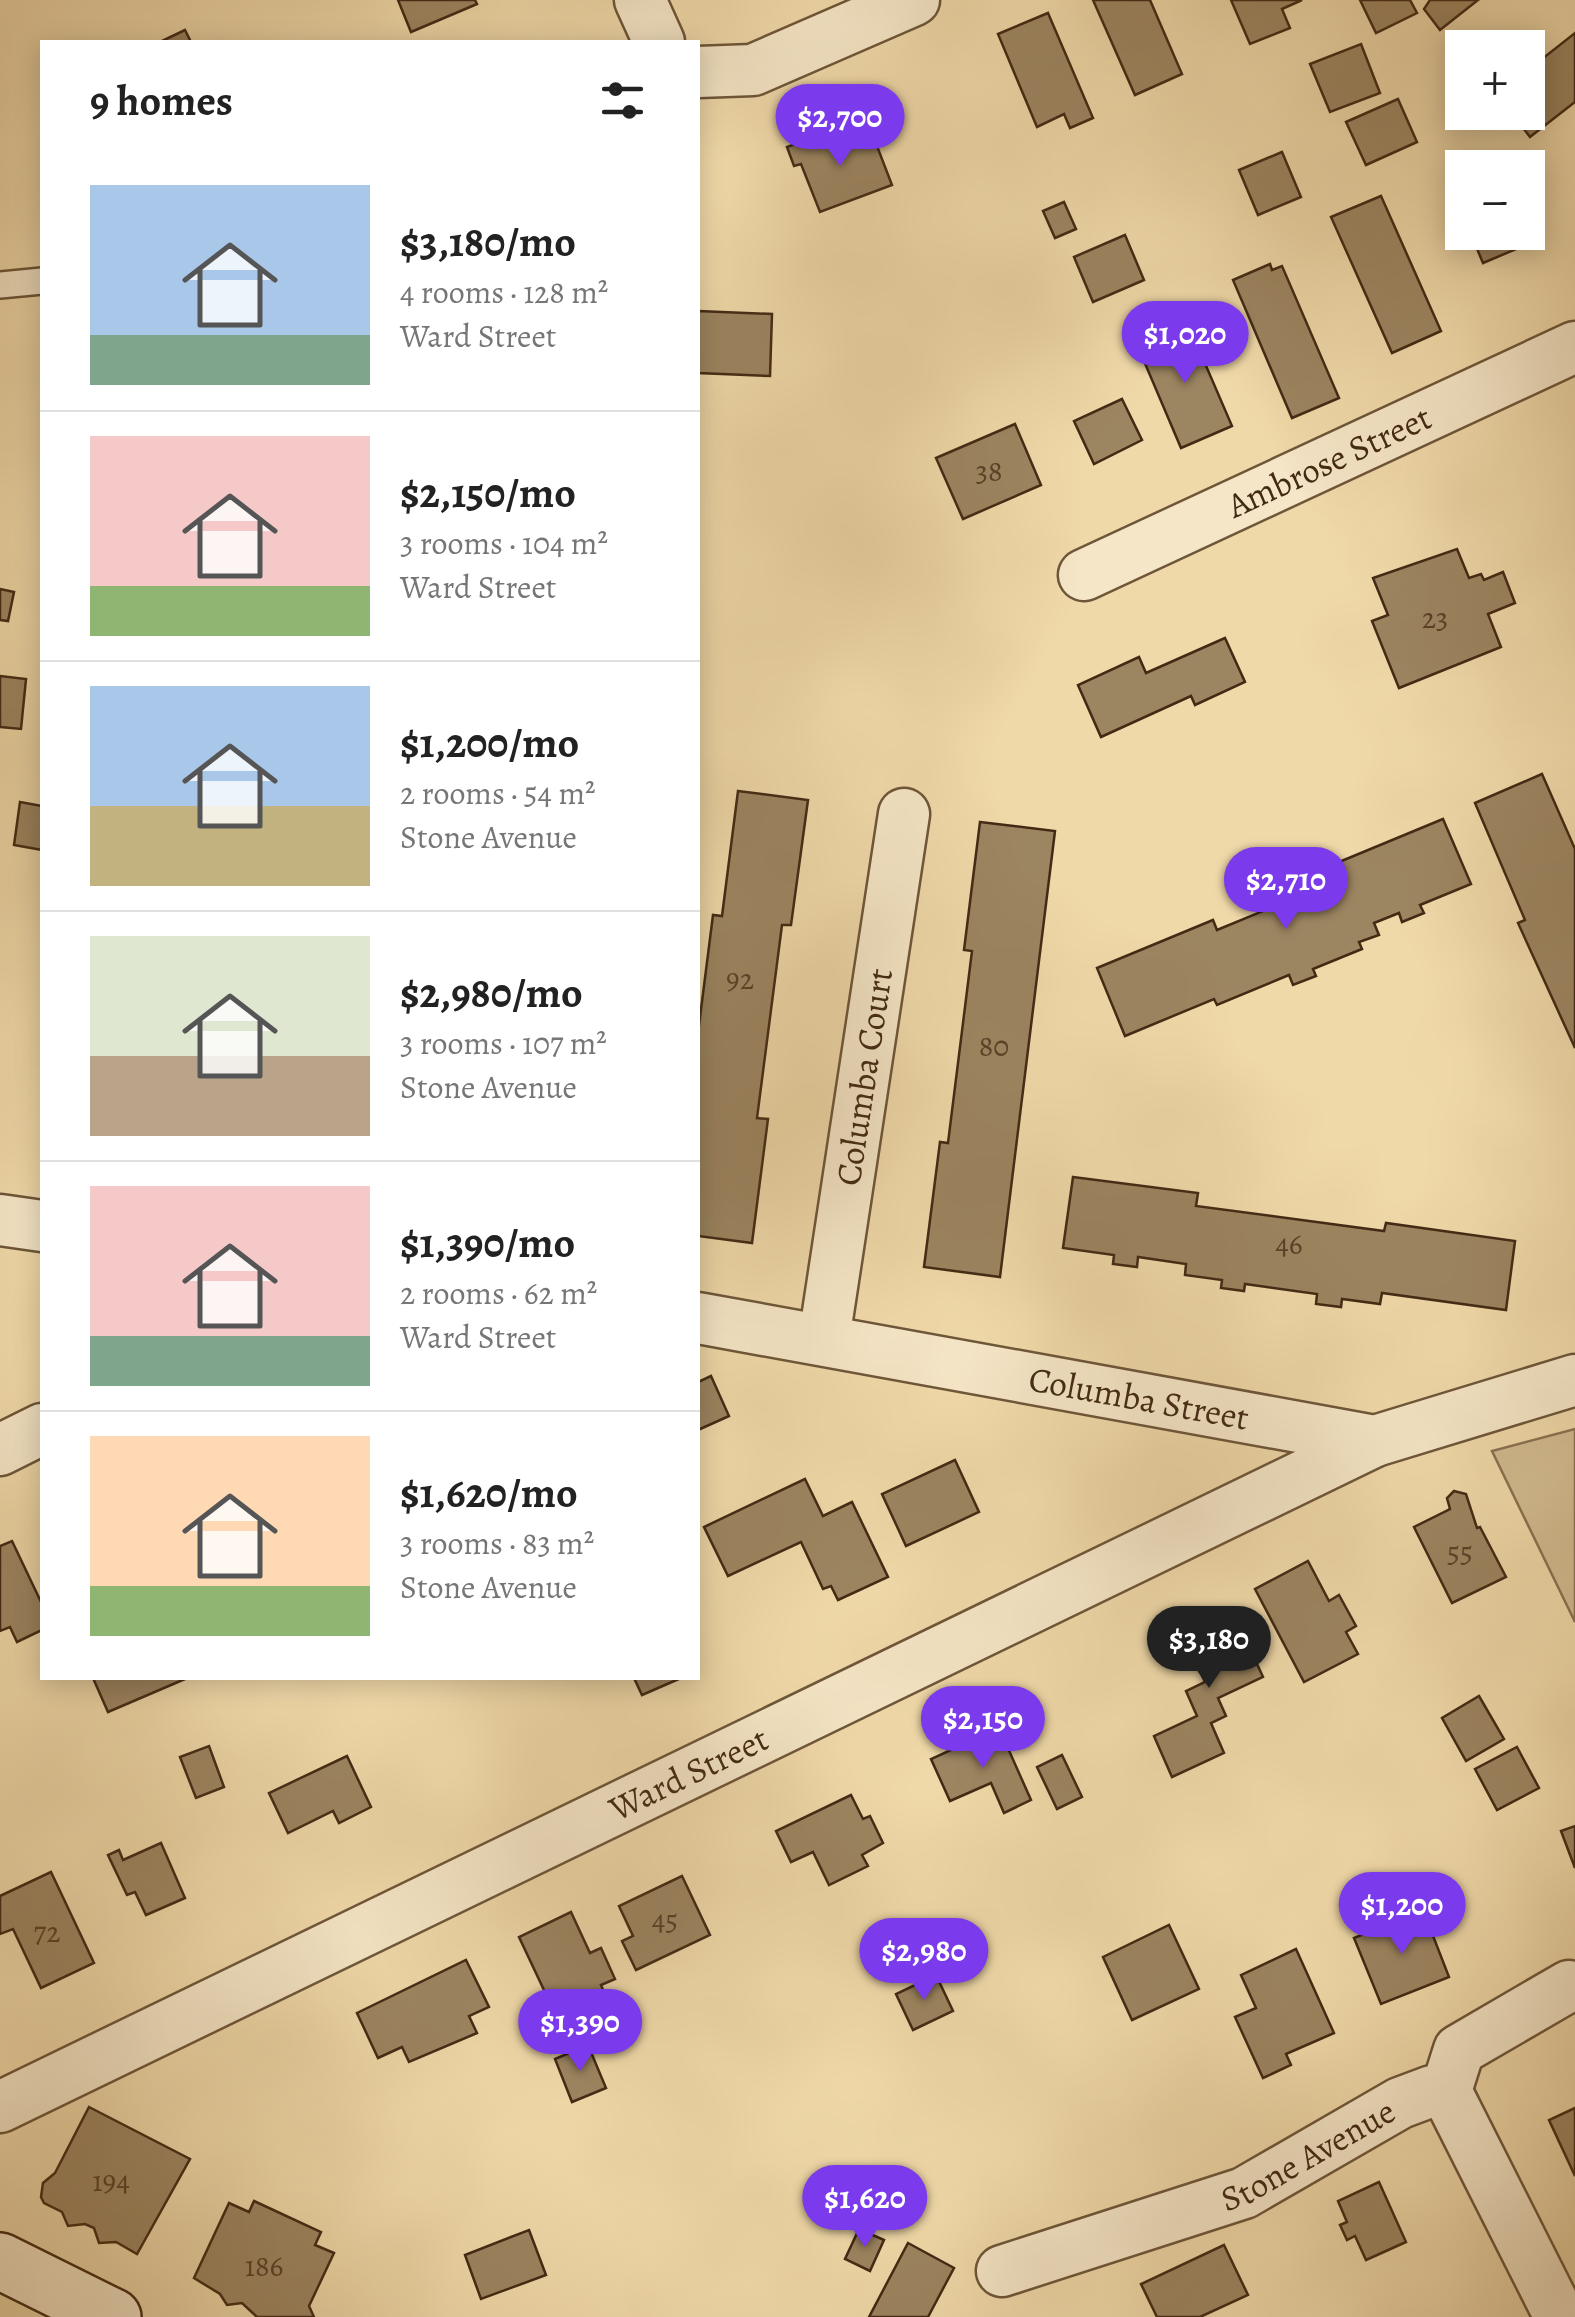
<!DOCTYPE html>
<meta charset="utf-8">
<style>
body{margin:0;font-family:Alegreya,serif;background:#f6f6f6;color:#222;height:100vh;display:flex;flex-direction:column;font-size:38px;white-space:nowrap}
*{box-sizing:border-box;margin:0}
p{font-size:32px;color:#767676}
.icon{flex:none;width:55px;height:55px;fill:none;stroke:currentColor;stroke-width:2;stroke-linecap:round;stroke-linejoin:round}
.map{position:relative;flex:1;overflow:hidden}
.details{position:absolute;left:40px;top:40px;width:660px;height:1640px;display:flex;flex-direction:column;background:#fff;border-radius:0px;box-shadow:0 5px 25px #0003}
.details>*{flex:none}
.buttons{position:absolute;left:1445px;top:30px;display:grid;gap:20px}
.buttons a{display:grid;place-items:center;width:100px;height:100px;border-radius:0px;background:#fff;box-shadow:0 5px 25px #0003;font-size:50px}
.price{position:absolute;translate:-50% -85px;padding:0 22px;border-radius:35px;background:#7c3aed;color:#fff;font-size:32px;line-height:65px;filter:drop-shadow(0 2px 5px #0008)}
.price::after{content:'';position:absolute;left:50%;top:60px;width:30px;height:22px;margin-left:-15px;background:inherit;clip-path:polygon(0 0,100% 0,50% 100%)}
.price.active{background:#222;color:#fff}
ul{padding:0;list-style:none}
li{display:flex;align-items:center;gap:30px;height:250px;padding:0 50px}
li+li{border-top:2px solid #e0e0e0}
li span{display:grid;place-items:center;flex:none;width:280px;height:200px;border-radius:0px;color:#555}
li>.icon{margin-inline-start:auto}
span .icon{width:120px;height:120px;fill:#fffc;stroke-width:1}
li b{font-size:42px}
h2{display:flex;justify-content:space-between;align-items:center;height:120px;padding:0 50px;font-size:42px}
.map>svg:first-child{display:block}
</style>
<div class="map">
<svg width="1575" height="2317" viewBox="0 0 1575 2317">
<rect width="100%" height="100%" fill="#f0d9a9"/>
<filter id="stains"><feTurbulence type="fractalNoise" baseFrequency=".002" numOctaves="4"/><feColorMatrix values="0 0 0 0 .2 0 0 0 0 .09 0 0 0 0 .02 0 0 0 .5 -.17"/></filter>
<radialGradient id="worn" r=".72"><stop offset=".6" stop-color="#630" stop-opacity="0"/><stop offset="1" stop-color="#630" stop-opacity=".3"/></radialGradient>
<!-- green -->
<polygon fill="#d2bb90" stroke="#8a7252" stroke-width="2.5" points="1575,1429 1575,1622 1492,1451"/>
<!-- building -->
<g fill="#9c8561" stroke="#422a14" stroke-width="2.5">
<polygon points="398,0 475,0 477,4 411,32"/>
<polygon points="1093,0 1150,0 1182,74 1135,95"/>
<polygon points="1231,0 1302,0 1282,9 1290,28 1250,44"/>
<polygon points="1360,0 1410,0 1417,13 1376,33"/>
<polygon points="1430,0 1478,0 1440,30 1424,9"/>
<polygon points="1048,13 1093,118 1070,128 1064,114 1037,127 998,34"/>
<polygon points="185,30 191,42 160,42"/>
<polygon points="1575,33 1575,102 1530,137 1511,112 1528,112 1528,70"/>
<polygon points="1361,44 1380,93 1330,112 1310,64"/>
<polygon points="1398,99 1417,142 1366,165 1346,122"/>
<polygon points="825,133 827,139 837,135 841,145 872,133 892,185 820,212 801,164 794,166 787,147"/>
<polygon points="1282,152 1301,197 1258,215 1239,170"/>
<polygon points="1381,196 1441,331 1392,353 1331,217"/>
<polygon points="1064,202 1076,229 1055,238 1043,211"/>
<polygon points="1528,223 1535,241 1483,263 1470,232 1528,232"/>
<polygon points="1125,235 1144,280 1093,302 1074,257"/>
<polygon points="1270,264 1272,270 1282,266 1339,398 1292,418 1233,280"/>
<polygon points="698,311 772,314 770,376 698,373"/>
<polygon points="1188,324 1232,426 1181,448 1138,347"/>
<polygon points="1122,399 1142,440 1094,464 1074,421"/>
<polygon points="1015,424 1041,485 963,519 936,458"/>
<polygon points="1457,549 1469,578 1481,574 1484,580 1503,572 1515,603 1488,614 1501,647 1399,688 1372,621 1388,615 1373,578"/>
<polygon points="0,589 14,592 8,621 0,620"/>
<polygon points="1225,638 1245,682 1195,705 1191,696 1101,737 1078,685 1139,657 1146,673"/>
<polygon points="0,676 26,679 21,729 0,727"/>
<polygon points="1542,774 1575,849 1575,1048 1518,923 1525,920 1475,803"/>
<polygon points="738,791 808,800 791,925 782,925 757,1118 768,1119 752,1243 698,1236 698,1033 713,915 722,916"/>
<polygon points="20,802 42,806 42,850 14,845"/>
<polygon points="1443,819 1471,884 1420,905 1424,913 1402,922 1399,913 1374,923 1379,935 1359,942 1362,949 1313,969 1316,976 1293,985 1289,975 1217,1005 1214,999 1125,1036 1097,968 1213,920 1217,930 1333,882 1327,867"/>
<polygon points="980,822 1055,831 1000,1277 924,1267 940,1142 948,1143 972,951 964,950"/>
<polygon points="1073,1177 1198,1193 1196,1206 1384,1231 1386,1223 1515,1241 1506,1310 1382,1293 1380,1304 1342,1299 1341,1307 1316,1304 1317,1294 1245,1284 1244,1291 1221,1288 1222,1280 1185,1275 1186,1264 1138,1257 1137,1267 1113,1264 1114,1255 1063,1248"/>
<polygon points="711,1376 729,1416 698,1430 698,1382"/>
<polygon points="955,1460 979,1512 906,1546 882,1494"/>
<polygon points="805,1479 823,1516 852,1502 888,1577 838,1600 831,1586 823,1589 801,1542 728,1576 704,1527"/>
<polygon points="1454,1491 1466,1494 1477,1528 1480,1527 1506,1577 1452,1603 1414,1527 1450,1509 1447,1498"/>
<polygon points="12,1541 42,1604 42,1630 17,1642 10,1627 0,1631 0,1546"/>
<polygon points="1308,1561 1329,1601 1339,1595 1356,1626 1346,1632 1358,1654 1304,1682 1255,1589"/>
<polygon points="1232,1610 1263,1677 1218,1698 1226,1716 1211,1723 1224,1753 1172,1777 1154,1736 1197,1716 1186,1691 1205,1682 1182,1633"/>
<polygon points="93,1678 184,1678 185,1679 108,1712"/>
<polygon points="634,1678 681,1678 642,1695"/>
<polygon points="1479,1696 1504,1739 1466,1761 1442,1718"/>
<polygon points="999,1728 1031,1800 1004,1813 991,1783 950,1801 931,1759"/>
<polygon points="209,1746 224,1787 196,1798 180,1757"/>
<polygon points="1517,1747 1539,1788 1497,1810 1475,1769"/>
<polygon points="1062,1755 1082,1797 1057,1809 1037,1767"/>
<polygon points="347,1756 371,1807 339,1823 333,1811 288,1833 269,1793"/>
<polygon points="851,1795 863,1819 870,1816 883,1843 862,1855 868,1866 829,1885 813,1852 791,1862 776,1831"/>
<polygon points="1575,1826 1575,1868 1561,1831"/>
<polygon points="161,1843 185,1898 146,1915 135,1892 127,1895 108,1855 119,1850 123,1860"/>
<polygon points="51,1872 94,1963 41,1988 13,1929 0,1934 0,1896"/>
<polygon points="682,1876 710,1935 636,1970 622,1941 633,1936 619,1906"/>
<polygon points="1423,1910 1449,1977 1381,2004 1354,1938"/>
<polygon points="571,1912 590,1953 601,1948 615,1979 601,1985 606,1997 591,2004 594,2012 575,2021 565,2001 552,2007 519,1937"/>
<polygon points="1169,1925 1199,1989 1132,2020 1103,1957"/>
<polygon points="1296,1949 1334,2033 1286,2054 1291,2065 1263,2078 1235,2017 1256,2008 1241,1975"/>
<polygon points="466,1960 489,2007 469,2016 477,2033 409,2062 402,2047 378,2058 357,2013"/>
<polygon points="936,1975 953,2011 913,2030 896,1994"/>
<polygon points="588,2045 606,2088 572,2102 555,2059"/>
<polygon points="89,2107 190,2159 137,2254 116,2242 99,2243 94,2228 85,2224 68,2226 62,2212 44,2203 41,2197 43,2183 55,2173"/>
<polygon points="1575,2108 1575,2176 1549,2120"/>
<polygon points="1379,2182 1406,2242 1366,2260 1355,2236 1347,2240 1340,2225 1347,2222 1338,2201"/>
<polygon points="254,2201 321,2232 315,2245 334,2253 309,2306 314,2317 257,2317 242,2303 227,2305 220,2294 194,2278 229,2203 249,2212"/>
<polygon points="859,2229 884,2240 870,2271 845,2259"/>
<polygon points="529,2230 546,2275 481,2299 465,2255"/>
<polygon points="908,2243 954,2268 928,2317 869,2317"/>
<polygon points="1224,2245 1248,2295 1200,2317 1157,2317 1141,2284"/>
</g>
<g fill="none" stroke-linecap="round" stroke-linejoin="round">
<defs>
<polyline id="service" points="0,285 42,281"/>
<g id="minor">
<polyline points="640,0 659,42"/>
<polyline points="698,72 753,70 914,0"/>
<path id="s1" d="M1084,575L1575,347"/>
<polyline points="0,1220 42,1226"/>
<path id="s2" d="M698,1318L1375,1441L1575,1380"/>
<path id="s3" d="M824,1339L904,814"/>
<polyline points="0,1450 42,1429"/>
<polyline points="1446,2091 1560,2317"/>
<path id="s4" d="M0,2107L1375,1441"/>
<path id="s5" d="M1002,2271L1244,2193L1400,2103L1432,2091H1446L1459,2050L1569,1986"/>
</g>
<polyline id="secondary" points="0,2261 113,2317"/>
</defs>
<!-- service casing -->
<use href="#service" stroke="#6e5639" stroke-width="30"/>
<!-- minor casing -->
<use href="#minor" stroke="#6e5639" stroke-width="55"/>
<!-- secondary casing -->
<use href="#secondary" stroke="#422a14" stroke-width="60"/>
<!-- service -->
<use href="#service" stroke="#f5e6c7" stroke-width="25"/>
<!-- minor -->
<use href="#minor" stroke="#f5e6c7" stroke-width="50"/>
<!-- secondary -->
<use href="#secondary" stroke="#f5e6c7" stroke-width="55"/>
</g>
<g text-anchor="middle" stroke-width="8" stroke-linejoin="round" paint-order="stroke">
<!-- number labels -->
<g font-size="30" fill="#584127">
<text x="989" y="481">38</text>
<text x="1435" y="628">23</text>
<text x="740" y="989">92</text>
<text x="994" y="1056">80</text>
<text x="1289" y="1254">46</text>
<text x="1460" y="1562">55</text>
<text x="665" y="1930">45</text>
<text x="47" y="1942">72</text>
<text x="111" y="2191">194</text>
<text x="264" y="2276">186</text>
</g>
<!-- street labels -->
<g font-size="35" fill="#422a14" stroke="#f5e6c7">
<text dy="12" stroke="none"><textPath href="#s1" startOffset="270">Ambrose Street</textPath></text>
<text dy="12" stroke="none"><textPath href="#s3" startOffset="265">Columba Court</textPath></text>
<text dy="12" stroke="none"><textPath href="#s2" startOffset="448">Columba Street</textPath></text>
<text dy="12" stroke="none"><textPath href="#s4" startOffset="765">Ward Street</textPath></text>
<text dy="12" stroke="none"><textPath href="#s5" startOffset="328">Stone Avenue</textPath></text>
</g>
</g>
<rect width="100%" height="100%" filter="url(#stains)"/>
<rect width="100%" height="100%" fill="url(#worn)"/>
</svg>
<div class="buttons">
<a>+</a>
<a>−</a>
</div>
<b class="price" style="left:840px;top:169px">$2,700</b>
<b class="price" style="left:1185px;top:386px">$1,020</b>
<b class="price" style="left:1286px;top:932px">$2,710</b>
<b class="price active" style="left:1209px;top:1691px">$3,180</b>
<b class="price" style="left:983px;top:1771px">$2,150</b>
<b class="price" style="left:1402px;top:1957px">$1,200</b>
<b class="price" style="left:924px;top:2003px">$2,980</b>
<b class="price" style="left:580px;top:2074px">$1,390</b>
<b class="price" style="left:865px;top:2250px">$1,620</b>
<section class="details">
<h2>9 homes<svg class="icon" aria-label="filters" viewBox="0 0 24 24"><path d="M4 7h16M4 17h16"/><circle cx="9" cy="7" r="2"/><circle cx="15" cy="17" r="2"/></svg></h2>
<ul>
<li><span style="background:linear-gradient(#a9c7e8 75%,#7fa58c 0)"><svg class="icon" aria-label="home" viewBox="0 0 24 24"><path d="M3 11l9-7 9 7M6 9v11h12V9"/></svg></span><div><b>$3,180/mo</b><p>4 rooms · 128 m²</p><p>Ward Street</p></div></li>
<li><span style="background:linear-gradient(#f6c9c9 75%,#8fb573 0)"><svg class="icon" aria-label="home" viewBox="0 0 24 24"><path d="M3 11l9-7 9 7M6 9v11h12V9"/></svg></span><div><b>$2,150/mo</b><p>3 rooms · 104 m²</p><p>Ward Street</p></div></li>
<li><span style="background:linear-gradient(#a9c7e8 60%,#c2b280 0)"><svg class="icon" aria-label="home" viewBox="0 0 24 24"><path d="M3 11l9-7 9 7M6 9v11h12V9"/></svg></span><div><b>$1,200/mo</b><p>2 rooms · 54 m²</p><p>Stone Avenue</p></div></li>
<li><span style="background:linear-gradient(#dfe7d0 60%,#b9a48a 0)"><svg class="icon" aria-label="home" viewBox="0 0 24 24"><path d="M3 11l9-7 9 7M6 9v11h12V9"/></svg></span><div><b>$2,980/mo</b><p>3 rooms · 107 m²</p><p>Stone Avenue</p></div></li>
<li><span style="background:linear-gradient(#f6c9c9 75%,#7fa58c 0)"><svg class="icon" aria-label="home" viewBox="0 0 24 24"><path d="M3 11l9-7 9 7M6 9v11h12V9"/></svg></span><div><b>$1,390/mo</b><p>2 rooms · 62 m²</p><p>Ward Street</p></div></li>
<li><span style="background:linear-gradient(#ffd9b3 75%,#8fb573 0)"><svg class="icon" aria-label="home" viewBox="0 0 24 24"><path d="M3 11l9-7 9 7M6 9v11h12V9"/></svg></span><div><b>$1,620/mo</b><p>3 rooms · 83 m²</p><p>Stone Avenue</p></div></li>
</ul>
</section>
</div>
